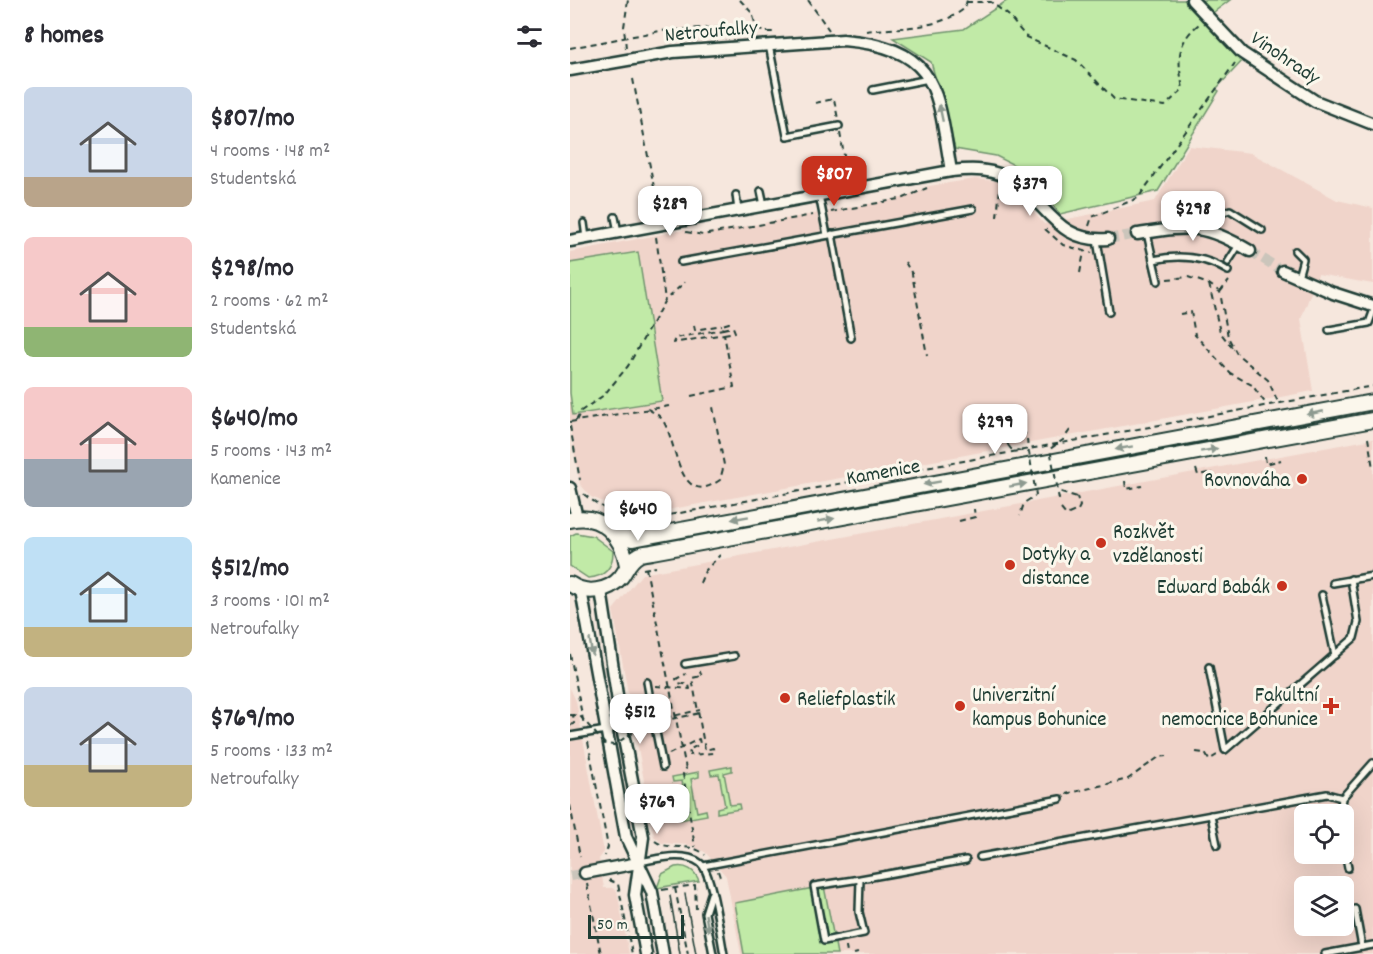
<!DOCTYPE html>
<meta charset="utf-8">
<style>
body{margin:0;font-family:Dekko,sans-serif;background:#f7f7f7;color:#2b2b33;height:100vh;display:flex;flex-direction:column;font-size:22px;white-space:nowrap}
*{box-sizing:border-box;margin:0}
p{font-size:20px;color:#7c7c81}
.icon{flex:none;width:33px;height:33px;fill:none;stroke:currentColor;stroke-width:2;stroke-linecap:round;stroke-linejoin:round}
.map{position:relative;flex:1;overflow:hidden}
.sheet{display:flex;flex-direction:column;background:#fff;width:570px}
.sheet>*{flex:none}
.tools{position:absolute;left:724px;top:804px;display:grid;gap:12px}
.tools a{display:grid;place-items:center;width:60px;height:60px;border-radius:9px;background:#fff;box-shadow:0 6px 24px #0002;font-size:30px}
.scale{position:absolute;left:18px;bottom:15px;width:96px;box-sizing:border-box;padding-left:6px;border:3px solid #1f3d34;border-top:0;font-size:16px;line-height:21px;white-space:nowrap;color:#1f3d34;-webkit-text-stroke:4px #fbf7ec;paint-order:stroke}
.price{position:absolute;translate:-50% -51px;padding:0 14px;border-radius:12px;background:#fff;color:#222;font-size:20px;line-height:39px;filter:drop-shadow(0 2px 3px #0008)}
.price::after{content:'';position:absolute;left:50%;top:36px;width:18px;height:14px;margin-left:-9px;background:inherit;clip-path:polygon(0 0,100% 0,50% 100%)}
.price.active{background:#c8321e;color:#fff}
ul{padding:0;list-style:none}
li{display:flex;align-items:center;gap:18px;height:150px;padding:0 24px}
li span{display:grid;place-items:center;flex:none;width:168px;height:120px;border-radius:9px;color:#555}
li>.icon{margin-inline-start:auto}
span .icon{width:72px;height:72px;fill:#fffc;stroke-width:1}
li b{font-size:26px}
h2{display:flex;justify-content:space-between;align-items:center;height:72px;padding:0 24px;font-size:26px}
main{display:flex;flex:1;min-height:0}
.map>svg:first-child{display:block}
</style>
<main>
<section class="sheet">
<h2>8 homes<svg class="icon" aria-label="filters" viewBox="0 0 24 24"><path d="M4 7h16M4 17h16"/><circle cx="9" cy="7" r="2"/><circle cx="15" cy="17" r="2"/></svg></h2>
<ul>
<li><span style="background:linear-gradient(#c9d6e8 75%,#b9a48a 0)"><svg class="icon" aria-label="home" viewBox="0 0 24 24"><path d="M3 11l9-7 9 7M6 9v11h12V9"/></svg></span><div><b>$807/mo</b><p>4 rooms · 148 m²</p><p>Studentská</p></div></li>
<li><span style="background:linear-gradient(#f6c9c9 75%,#8fb573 0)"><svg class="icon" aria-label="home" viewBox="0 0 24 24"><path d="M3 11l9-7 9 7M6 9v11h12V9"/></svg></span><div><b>$298/mo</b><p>2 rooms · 62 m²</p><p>Studentská</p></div></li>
<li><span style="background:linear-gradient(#f6c9c9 60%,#9aa5b1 0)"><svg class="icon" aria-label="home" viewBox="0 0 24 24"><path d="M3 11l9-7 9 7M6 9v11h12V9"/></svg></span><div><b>$640/mo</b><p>5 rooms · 143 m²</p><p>Kamenice</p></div></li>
<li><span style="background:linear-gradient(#bfe0f5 75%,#c2b280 0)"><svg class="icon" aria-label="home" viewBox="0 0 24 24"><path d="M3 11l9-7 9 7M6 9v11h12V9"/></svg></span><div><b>$512/mo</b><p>3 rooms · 101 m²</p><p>Netroufalky</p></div></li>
<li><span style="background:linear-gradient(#c9d6e8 65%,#c2b280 0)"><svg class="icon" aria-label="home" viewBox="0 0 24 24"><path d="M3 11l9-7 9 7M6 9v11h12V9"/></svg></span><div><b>$769/mo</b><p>5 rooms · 133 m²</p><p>Netroufalky</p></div></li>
</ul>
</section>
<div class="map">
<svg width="803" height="954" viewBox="0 0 803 954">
<rect width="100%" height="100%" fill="#f6e7dd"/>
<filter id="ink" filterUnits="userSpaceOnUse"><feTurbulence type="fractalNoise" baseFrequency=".0167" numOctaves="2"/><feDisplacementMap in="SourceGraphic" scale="12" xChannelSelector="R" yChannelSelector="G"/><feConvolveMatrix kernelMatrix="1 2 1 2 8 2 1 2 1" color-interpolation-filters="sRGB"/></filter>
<g filter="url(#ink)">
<!-- built -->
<g fill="#f0d4ca" fill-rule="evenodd">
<polygon points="619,146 681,153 767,200 803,208 803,284 748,274 731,319 743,391 59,517 50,514 46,507 21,497 10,484 0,428 0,252 114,230 133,234 332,198 359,186 405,179 427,181 463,211 474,224 585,201"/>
<path d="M803,439V954H171L156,876L135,852L119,845L92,843L84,836L43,610L72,574ZM735,814H774V854H735ZM735,886H774V926H735Z"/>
<polygon points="0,688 6,701 34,852 29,859 34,888 42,888 47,891 59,954 0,954"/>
</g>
<!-- green -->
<g fill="#c1eaa7" stroke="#70946e" stroke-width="1.5">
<polygon points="438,0 660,0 633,20 674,59 646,89 649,91 588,191 490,214 452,169 426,156 385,149 361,62 323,38 394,29"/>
<polygon points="68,252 92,401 3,415 0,393 0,263"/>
<path d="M6,533L23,536L43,551C43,568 35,577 18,578L0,566V536Z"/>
<polygon points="162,766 162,771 154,773 160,805 169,804 170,809 147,813 147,808 155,806 149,774 141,775 140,770"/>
<polygon points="129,772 129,777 121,779 127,812 136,810 137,815 110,820 109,815 117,813 112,781 103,782 102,777"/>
<path d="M105,867C116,865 125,870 129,881L87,888L92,874Z"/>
<polygon points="254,886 267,954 174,954 165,903"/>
</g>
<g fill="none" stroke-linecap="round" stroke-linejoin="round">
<!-- minor-tunnel -->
<g stroke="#cbc5bb" stroke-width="10" stroke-dasharray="10 5" stroke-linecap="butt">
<polyline points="538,239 567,234"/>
<polyline points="680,251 713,271"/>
<polyline points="0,876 15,873"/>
</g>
<defs>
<g id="service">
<polyline points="199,45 217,136 269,126"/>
<polyline points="303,90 359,79"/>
<polyline points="191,191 194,205"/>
<polyline points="166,195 168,210"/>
<polyline points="249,195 257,235"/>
<polyline points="45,217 48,232"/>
<polyline points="14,223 16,238"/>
<polyline points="639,229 648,214 660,210 692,230"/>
<path d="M577,233L583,260C610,254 636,257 658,271"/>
<polyline points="262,234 281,338"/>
<polyline points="527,240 539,312"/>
<polyline points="725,251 733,259 728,277"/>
<polyline points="583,260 588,281"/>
<polyline points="111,262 403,209"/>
<polyline points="658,262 669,245"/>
<polyline points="759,330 799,323 803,312"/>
<polyline points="763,583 803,576"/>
<polyline points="752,595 765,655"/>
<polyline points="115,664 164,656"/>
<polyline points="639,667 655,750 784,638 788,622 781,579"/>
<polyline points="77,682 84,722"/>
<polyline points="0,736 84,722 93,767"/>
<polyline points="770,814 772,798 803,763"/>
<polyline points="641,815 647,845"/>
<polyline points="774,847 778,868"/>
<polyline points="410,857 757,794 772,798"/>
<path d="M69,862C88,859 113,851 130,863C143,873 150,936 154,954"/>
<polyline points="133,866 490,799"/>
<polyline points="290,879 244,886 254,941 294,933 289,912 290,879 396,860"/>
<polyline points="141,894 135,913 143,954"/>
<polyline points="785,909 792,947"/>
<polyline points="755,954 803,945"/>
</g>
<g id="minor">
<polyline points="622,0 672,53 745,101 803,124"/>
<path d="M0,70L103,52L273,40C369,48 367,89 381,171"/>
<path d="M567,234C620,226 633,223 680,251"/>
<path d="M0,241L381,171C402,169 424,168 443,181C479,205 487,243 538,239"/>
<polyline points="713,271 763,293 803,306"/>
<polyline points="0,488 7,518"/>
<polyline points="11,590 56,837 82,892 93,954"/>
<polyline points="31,590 52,728 73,837 65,895 76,954"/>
<polyline points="15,873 68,863"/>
</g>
<g id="tertiary">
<path d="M0,520C31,512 52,536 57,565"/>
<polyline points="44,534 62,539 803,402"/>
<path d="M0,584C16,595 38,592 51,577C57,569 59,560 69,555C72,553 78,553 82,552L803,420"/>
</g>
</defs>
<!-- service casing -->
<use href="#service" stroke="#1f3d34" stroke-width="10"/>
<!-- minor casing -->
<use href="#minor" stroke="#1f3d34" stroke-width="15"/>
<!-- tertiary casing -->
<use href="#tertiary" stroke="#1f3d34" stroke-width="18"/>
<!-- path -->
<g stroke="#1f3d34" stroke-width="2" stroke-dasharray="6 4.5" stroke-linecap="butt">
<polyline points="170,0 182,13 187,29"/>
<polyline points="238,0 259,30"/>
<path d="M396,2H421L438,15L456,37L506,60L544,99L595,106L613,89C608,61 605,44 629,24"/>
<path d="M296,31C328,27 369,30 395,8L397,0"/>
<polyline points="0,48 90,31 133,28 178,26 195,32 204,32"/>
<polyline points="56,48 54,27 58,0"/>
<polyline points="63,79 89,213"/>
<polyline points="245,103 264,99 268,119"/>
<polyline points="270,133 278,178"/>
<polyline points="261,212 334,198 357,188"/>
<polyline points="427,217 430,188"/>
<polyline points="519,226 522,217 568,198 665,63"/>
<polyline points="475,229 493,245 522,253"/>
<polyline points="116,232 133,235 243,215"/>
<polyline points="86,237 95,300"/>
<polyline points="335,262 342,274 357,355"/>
<polyline points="510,273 514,252"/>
<polyline points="597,279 618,277 639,284 650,292 658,337 667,354 698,380 708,402"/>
<polyline points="639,284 650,332 664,350"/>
<polyline points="650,292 659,281"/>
<polyline points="610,314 621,312 625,335 660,373 682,385 696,404"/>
<polyline points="124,325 125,330 152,325"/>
<polyline points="153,329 163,327 165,332 154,334"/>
<polyline points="121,396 164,387 154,334 103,343 105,338 153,329 152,325 159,323 158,319"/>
<path d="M78,409C81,411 87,414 90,417C108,434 105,512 150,480L154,465L143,407"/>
<polyline points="6,421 11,411 34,395 58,366 95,300 115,282"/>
<polyline points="0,422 99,406"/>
<polyline points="0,426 10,480"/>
<polyline points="798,438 803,468"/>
<polyline points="457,439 458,449"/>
<polyline points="438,445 436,435 440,429 448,428 456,434"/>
<polyline points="695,456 696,464 711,460"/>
<polyline points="626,469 628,475 643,472"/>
<polyline points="555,481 556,489 572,486"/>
<path d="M14,494C18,499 49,517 56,521L77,519L803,386"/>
<polyline points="488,494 490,504"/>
<polyline points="491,509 496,515 508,510 510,506 507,497"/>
<polyline points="389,521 405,517 404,509"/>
<polyline points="76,568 116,769 113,774 125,847"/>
<polyline points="73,569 86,567"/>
<polyline points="130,583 135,571 150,555"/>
<polyline points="0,654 14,725"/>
<polyline points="86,686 120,689 119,685 108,683 106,679 116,674"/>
<polyline points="92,721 130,713"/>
<polyline points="0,725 4,724 3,714"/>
<polyline points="18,742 38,847 35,856"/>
<polyline points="626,752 635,753 639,760 647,755"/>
<polyline points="99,754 129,739 130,744 119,750 120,755 144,753 143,748 135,750 122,678 132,676 130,671"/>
<polyline points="496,794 558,779 589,757 597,756"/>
<polyline points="0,805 10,857"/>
<path d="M85,841C99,852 121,841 135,855"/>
<polyline points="148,871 151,880"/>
<polyline points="39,880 48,884 62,954"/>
<polyline points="17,884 31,954"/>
<polyline points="105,888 118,954"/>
<polyline points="92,890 125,885 126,909"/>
<polyline points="276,946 277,954"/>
<polyline points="284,954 288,953"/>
</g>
<!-- service -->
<use href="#service" stroke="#fbf7ec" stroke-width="5"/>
<!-- minor -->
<use href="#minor" stroke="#fbf7ec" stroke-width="10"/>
<!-- tertiary -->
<use href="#tertiary" stroke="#fbf7ec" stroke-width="14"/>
<!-- tram -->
<g stroke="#1f3d34" stroke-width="1.5">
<polyline points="115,894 126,954"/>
<polyline points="100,896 110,954"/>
</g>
<!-- path-bridge -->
<g stroke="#1f3d34" stroke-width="2" stroke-dasharray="6 4.5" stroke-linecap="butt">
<polyline points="500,430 493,440 480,449 488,491 507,497"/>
<polyline points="438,445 441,449 459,452 466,495 454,503 450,516"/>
<polyline points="0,715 10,716 35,744 44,745 80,721 130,710"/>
</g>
</g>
<!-- one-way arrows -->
<defs><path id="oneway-solid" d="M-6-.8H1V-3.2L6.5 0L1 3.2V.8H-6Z" transform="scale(1.5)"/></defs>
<g fill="#8d9a90">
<use href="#oneway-solid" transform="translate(371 113) rotate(-102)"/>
<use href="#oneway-solid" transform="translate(745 413) rotate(169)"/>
<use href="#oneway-solid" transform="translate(554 448) rotate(170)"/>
<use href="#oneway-solid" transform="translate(639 450) rotate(-10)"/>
<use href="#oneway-solid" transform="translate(362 483) rotate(170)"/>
<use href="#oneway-solid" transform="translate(448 485) rotate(-10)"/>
<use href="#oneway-solid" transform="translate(170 518) rotate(170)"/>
<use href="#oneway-solid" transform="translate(256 520) rotate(-10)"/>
<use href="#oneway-solid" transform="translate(21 647) rotate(80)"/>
<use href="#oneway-solid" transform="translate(137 923) rotate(80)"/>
</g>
</g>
<!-- markers -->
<g fill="#c8321e" stroke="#fbf7ec" stroke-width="2">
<circle cx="732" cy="479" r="6"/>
<circle cx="531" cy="543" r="6"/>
<circle cx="440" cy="565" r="6"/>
<circle cx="712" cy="586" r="6"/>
<circle cx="215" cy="698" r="6"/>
<circle cx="390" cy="706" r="6"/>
<path d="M758 697h6v6h6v6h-6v6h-6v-6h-6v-6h6z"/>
</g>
<g text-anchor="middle" stroke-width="6" stroke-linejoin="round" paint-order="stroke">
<!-- street labels -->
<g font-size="21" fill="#1f3d34" stroke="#fbf7ec">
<text transform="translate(141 30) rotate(-5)" y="7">Netroufalky</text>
<text transform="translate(716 57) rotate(34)" y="7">Vinohrady</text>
<text transform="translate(313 471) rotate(-10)" y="7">Kamenice</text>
</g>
<!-- poi labels -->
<g font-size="21" fill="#1f3d34" stroke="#fbf7ec" text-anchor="start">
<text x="720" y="486" text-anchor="end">Rovnováha</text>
<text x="543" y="538">Rozkvět<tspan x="543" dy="24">vzdělanosti</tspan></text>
<text x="452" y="560">Dotyky a<tspan x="452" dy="24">distance</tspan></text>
<text x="700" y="593" text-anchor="end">Edward Babák</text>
<text x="402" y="701">Univerzitní<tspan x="402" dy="24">kampus Bohunice</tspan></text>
<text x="748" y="701" text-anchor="end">Fakultní<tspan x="748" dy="24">nemocnice Bohunice</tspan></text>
<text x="227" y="705">Reliefplastik</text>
</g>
</g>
</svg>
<div class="tools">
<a><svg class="icon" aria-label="locate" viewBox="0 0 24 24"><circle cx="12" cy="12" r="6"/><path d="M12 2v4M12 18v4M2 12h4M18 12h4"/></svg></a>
<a><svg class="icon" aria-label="layers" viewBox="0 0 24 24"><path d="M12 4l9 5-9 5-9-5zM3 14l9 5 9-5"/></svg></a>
</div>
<div class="scale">50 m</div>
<b class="price active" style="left:264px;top:207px">$807</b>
<b class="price" style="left:460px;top:217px">$379</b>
<b class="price" style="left:100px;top:237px">$289</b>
<b class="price" style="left:623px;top:242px">$298</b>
<b class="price" style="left:425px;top:455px">$299</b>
<b class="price" style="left:68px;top:542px">$640</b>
<b class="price" style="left:70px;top:745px">$512</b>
<b class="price" style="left:87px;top:835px">$769</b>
</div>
</main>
